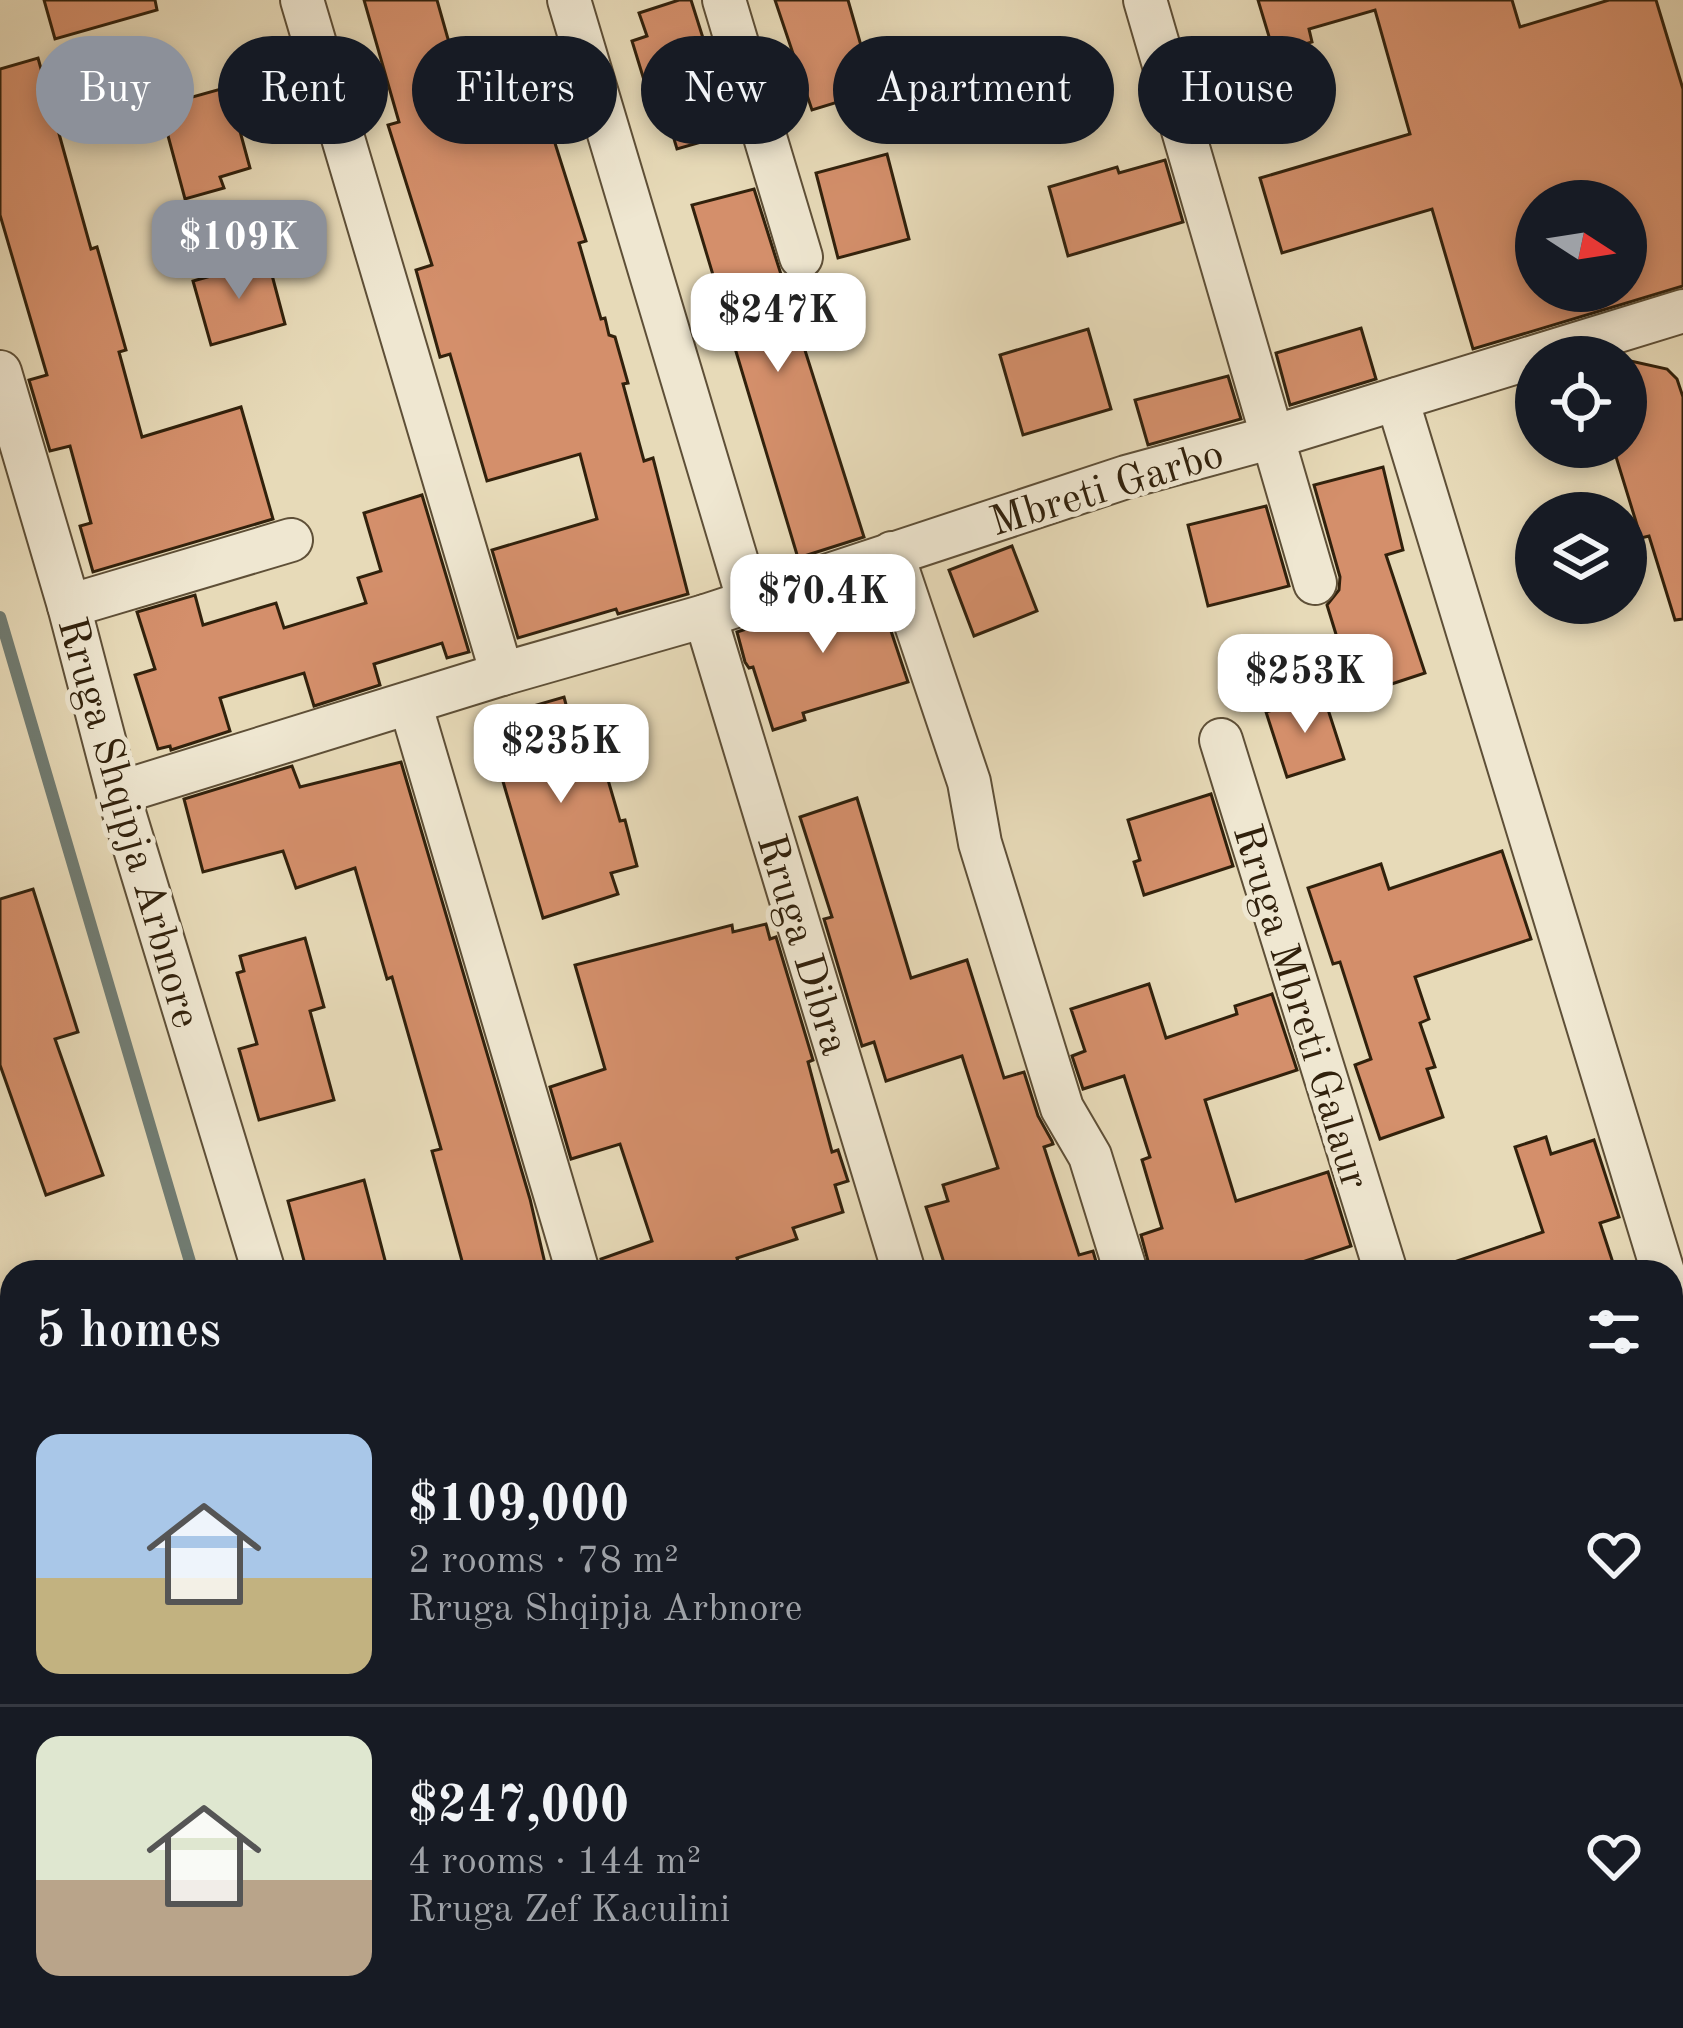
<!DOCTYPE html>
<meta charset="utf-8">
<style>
body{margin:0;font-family:"Old Standard TT",serif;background:#20242c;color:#f1f3f6;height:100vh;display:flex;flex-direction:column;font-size:45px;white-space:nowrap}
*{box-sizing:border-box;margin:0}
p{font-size:39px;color:#9ea1a6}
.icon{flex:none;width:66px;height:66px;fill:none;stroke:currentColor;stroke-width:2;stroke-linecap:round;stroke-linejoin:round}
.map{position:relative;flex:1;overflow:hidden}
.sheet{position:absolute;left:0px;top:1260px;width:1683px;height:768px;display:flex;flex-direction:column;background:#171b24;border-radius:36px 36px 0 0;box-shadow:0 6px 18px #0003}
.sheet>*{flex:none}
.banner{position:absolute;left:36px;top:36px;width:1611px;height:108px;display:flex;gap:24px}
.needle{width:78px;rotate:102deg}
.tools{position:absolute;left:1515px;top:180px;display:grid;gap:24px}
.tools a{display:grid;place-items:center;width:132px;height:132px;border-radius:50%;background:#171b24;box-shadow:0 6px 18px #0003;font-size:60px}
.price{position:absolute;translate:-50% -102px;padding:0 27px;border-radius:24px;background:#fff;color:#222;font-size:39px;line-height:78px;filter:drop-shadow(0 3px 6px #0008)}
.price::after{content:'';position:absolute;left:50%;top:72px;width:36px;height:27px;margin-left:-18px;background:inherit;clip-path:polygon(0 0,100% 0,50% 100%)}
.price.on{background:#8c9099;color:#fff}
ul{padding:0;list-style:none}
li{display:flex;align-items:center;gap:36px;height:300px;padding:0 36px}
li+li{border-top:3px solid #363941}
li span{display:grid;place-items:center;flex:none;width:336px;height:240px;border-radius:24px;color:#555}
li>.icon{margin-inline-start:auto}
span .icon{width:144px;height:144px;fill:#fffc;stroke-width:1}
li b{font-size:51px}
h2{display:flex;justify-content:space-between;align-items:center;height:144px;padding:0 36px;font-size:51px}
.pill{padding:0 42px;border-radius:54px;background:#171b24;box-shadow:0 6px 18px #0003;font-size:42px;line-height:108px}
.pill.on{background:#8c9099;color:#fff}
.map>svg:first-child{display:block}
</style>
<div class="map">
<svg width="1683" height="2028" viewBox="0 0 1683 2028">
<rect width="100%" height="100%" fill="#e7dab8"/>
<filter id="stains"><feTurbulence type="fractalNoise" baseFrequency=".00167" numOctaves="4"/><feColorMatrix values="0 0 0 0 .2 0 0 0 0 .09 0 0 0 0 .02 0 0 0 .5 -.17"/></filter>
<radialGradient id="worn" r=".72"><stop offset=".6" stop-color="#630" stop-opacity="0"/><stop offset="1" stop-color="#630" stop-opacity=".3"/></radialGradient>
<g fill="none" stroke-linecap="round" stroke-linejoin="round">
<!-- stream -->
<g stroke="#707c73" stroke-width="12">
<polyline points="0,617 193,1272"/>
<polyline points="395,2028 428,2019"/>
</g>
</g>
<!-- building -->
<g fill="#d48f6b" stroke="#31210c" stroke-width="3" fill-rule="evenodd">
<polygon points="44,0 155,0 157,10 55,39"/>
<polygon points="364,0 437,0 461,85 526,64 529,74 556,65 570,111 547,118 586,241 579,243 601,319 605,318 609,335 615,337 628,383 623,384 644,461 653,458 688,594 618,614 616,609 518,638 492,550 597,519 580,454 487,481 450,354 440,357 416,270 432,265 388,125 399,122"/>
<polygon points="679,0 691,0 733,133 677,149 659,89 648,93 632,41 647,36 639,13"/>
<polygon points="775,0 848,0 874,91 812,110"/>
<path d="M1258,0H1512L1520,27L1609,0H1656L1683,89V286L1473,349L1432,209L1282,253L1260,178L1410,134L1375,10L1309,29L1312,42L1274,53ZM1536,201H1626V291H1536Z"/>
<polygon points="38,58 91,249 97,247 126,350 119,352 142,437 241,407 273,519 93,572 80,526 91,523 70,446 50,451 29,380 47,375 0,215 0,69"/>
<polygon points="228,87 250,168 220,177 224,188 185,199 160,106"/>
<polygon points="887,154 909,239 838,258 816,173"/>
<polygon points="1165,160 1183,222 1068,256 1049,187 1117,167 1119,173"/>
<polygon points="754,189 864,537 798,558 692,205"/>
<polygon points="268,260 285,324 211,345 193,281"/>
<polygon points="1361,328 1376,379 1290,405 1276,353"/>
<polygon points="1088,329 1111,409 1023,435 1000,355"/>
<polygon points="1626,360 1667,369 1677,379 1683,397 1683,619 1675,620 1649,536 1641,538 1613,447 1626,447"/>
<polygon points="1228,376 1241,419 1148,445 1135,400"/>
<polygon points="1383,467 1403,550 1386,555 1425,673 1355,696 1327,605 1339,590 1340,577 1314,485"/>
<polygon points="422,495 469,652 447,658 442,643 374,664 380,685 314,706 304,673 220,698 230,731 171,750 170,746 158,749 135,675 155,669 137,612 195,595 203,625 276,603 284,628 366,603 358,578 381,571 364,513"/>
<polygon points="1266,506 1289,586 1208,606 1188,525"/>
<polygon points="1012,546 1037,611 974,636 949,570"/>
<polygon points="876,586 908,682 803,713 805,720 773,730 753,667 749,668 745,662 737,632"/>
<polygon points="1323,694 1344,759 1287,777 1266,712"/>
<polygon points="564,697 573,731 592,725 620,821 625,820 637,866 611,873 618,894 543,918 485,720"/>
<polygon points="401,762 530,1199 547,1272 465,1272 432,1151 441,1149 392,977 387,979 355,868 296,888 283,851 203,872 184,799 292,766 300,787"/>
<polygon points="1211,794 1233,866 1144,895 1134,862 1140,860 1128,820"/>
<polygon points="857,798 911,978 967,960 1004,1078 1024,1072 1038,1116 1052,1141 1053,1144 1044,1147 1079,1255 1093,1251 1099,1272 947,1272 926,1207 948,1201 943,1185 998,1168 962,1056 886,1081 874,1042 862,1046 824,919 832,917 800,817"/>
<polygon points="1502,851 1531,939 1415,977 1429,1019 1420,1023 1435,1067 1427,1069 1443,1117 1380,1139 1355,1065 1371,1059 1340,962 1333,964 1308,888 1381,864 1389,889"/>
<polygon points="33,889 78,1032 55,1039 103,1175 46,1195 0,1065 0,899"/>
<polygon points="766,924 770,939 776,937 813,1060 808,1062 832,1152 838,1150 848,1181 835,1185 843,1212 793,1228 797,1239 737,1258 741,1272 603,1272 601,1259 652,1241 620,1144 571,1159 550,1087 605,1069 575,965 732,925 733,932"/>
<polygon points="305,938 324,1007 310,1011 334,1100 259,1120 239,1049 257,1044 237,973 244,971 240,956"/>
<polygon points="1149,984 1166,1038 1237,1014 1235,1006 1272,994 1297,1070 1205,1100 1236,1201 1328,1172 1351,1246 1272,1272 1151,1272 1141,1235 1162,1228 1142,1160 1150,1157 1124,1076 1083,1089 1072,1056 1085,1051 1071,1009"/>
<polygon points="1546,1137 1551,1154 1594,1140 1619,1217 1600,1223 1616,1272 1443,1272 1442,1266 1543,1232 1515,1147"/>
<polygon points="364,1180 386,1264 354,1272 307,1272 288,1201"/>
</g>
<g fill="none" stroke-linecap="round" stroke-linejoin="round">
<defs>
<g id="street">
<polyline points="302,0 502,674"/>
<polyline points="569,0 749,602"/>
<polyline points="724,0 801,257"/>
<polyline points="1145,0 1315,583"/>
<polyline points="0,372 69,606 118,793 264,1272"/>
<polyline points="1397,399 1663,1272"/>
<polyline points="892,553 969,782 980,843 1062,1108 1090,1156 1126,1272"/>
<polyline points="69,606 291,540"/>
<polyline points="705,616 904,1272"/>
<polyline points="410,703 578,1272"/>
<polyline points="1221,740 1386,1272"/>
<polyline points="118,793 502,674 705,616 1126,477 1273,437 1683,311"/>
<polyline points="1671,1296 1683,1335"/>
<polyline points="0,1536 12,1531"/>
<polyline points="0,1565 12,1596"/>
<polyline points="1671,1572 1683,1568"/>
<polyline points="1671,1679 1683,1675"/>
<polyline points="489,2016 492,2028"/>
<polyline points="1373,2016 1377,2028"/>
<polyline points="535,2028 576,2016"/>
</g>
</defs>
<!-- street casing -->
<use href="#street" stroke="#5e4f37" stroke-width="46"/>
<!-- street -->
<use href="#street" stroke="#efe7d1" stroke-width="42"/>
</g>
<g text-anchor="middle" stroke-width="10" stroke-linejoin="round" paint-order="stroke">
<!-- street labels -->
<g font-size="42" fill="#31210c" stroke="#efe7d1">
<text transform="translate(1106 486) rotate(-17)" y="15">Mbreti Garbo</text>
<text transform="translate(131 822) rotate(74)" y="15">Rruga Shqipja Arbnore</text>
<text transform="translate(805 944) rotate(73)" y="15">Rruga Dibra</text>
<text transform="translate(1303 1006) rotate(73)" y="15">Rruga Mbreti Galaur</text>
</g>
</g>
<rect width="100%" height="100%" filter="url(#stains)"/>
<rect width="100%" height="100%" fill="url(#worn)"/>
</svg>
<div class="tools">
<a><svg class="needle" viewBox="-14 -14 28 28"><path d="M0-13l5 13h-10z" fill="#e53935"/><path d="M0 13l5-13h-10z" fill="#9ea1a6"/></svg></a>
<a><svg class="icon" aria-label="locate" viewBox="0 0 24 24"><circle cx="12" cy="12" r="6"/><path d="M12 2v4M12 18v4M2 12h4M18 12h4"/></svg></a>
<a><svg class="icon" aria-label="layers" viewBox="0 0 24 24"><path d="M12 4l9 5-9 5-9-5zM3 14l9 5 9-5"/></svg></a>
</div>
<b class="price on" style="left:239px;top:302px">$109K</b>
<b class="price" style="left:778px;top:375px">$247K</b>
<b class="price" style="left:823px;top:656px">$70.4K</b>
<b class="price" style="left:1305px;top:736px">$253K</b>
<b class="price" style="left:561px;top:806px">$235K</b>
<div class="banner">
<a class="pill on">Buy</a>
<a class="pill">Rent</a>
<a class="pill">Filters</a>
<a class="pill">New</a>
<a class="pill">Apartment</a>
<a class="pill">House</a>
</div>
<section class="sheet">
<h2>5 homes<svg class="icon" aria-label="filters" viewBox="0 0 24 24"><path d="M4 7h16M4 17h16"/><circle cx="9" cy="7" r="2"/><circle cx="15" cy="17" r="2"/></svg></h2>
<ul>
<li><span style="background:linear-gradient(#a9c7e8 60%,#c2b280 0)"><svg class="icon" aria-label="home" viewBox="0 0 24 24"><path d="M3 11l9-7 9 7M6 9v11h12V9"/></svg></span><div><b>$109,000</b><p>2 rooms · 78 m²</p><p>Rruga Shqipja Arbnore</p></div><svg class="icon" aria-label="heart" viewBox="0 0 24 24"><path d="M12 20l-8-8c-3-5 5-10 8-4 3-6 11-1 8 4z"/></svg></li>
<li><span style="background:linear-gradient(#dfe7d0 60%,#b9a48a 0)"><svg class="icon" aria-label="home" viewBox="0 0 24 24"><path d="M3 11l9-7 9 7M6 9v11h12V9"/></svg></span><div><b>$247,000</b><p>4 rooms · 144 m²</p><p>Rruga Zef Kaculini</p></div><svg class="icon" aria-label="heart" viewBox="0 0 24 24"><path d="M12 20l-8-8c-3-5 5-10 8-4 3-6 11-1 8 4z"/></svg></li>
</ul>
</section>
</div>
